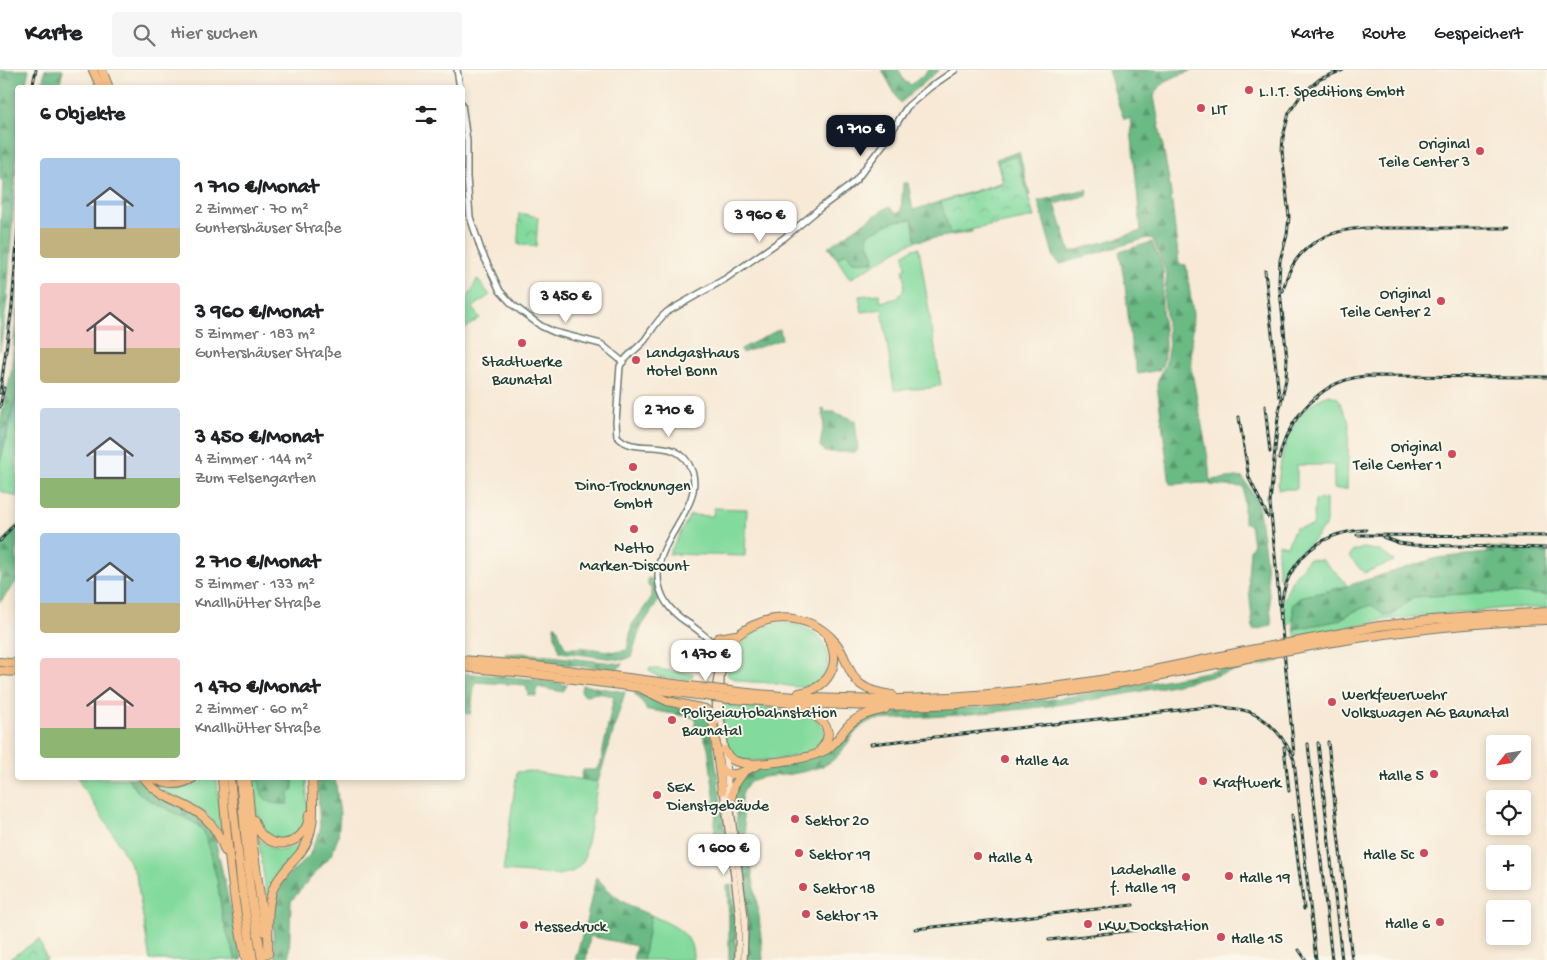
<!DOCTYPE html>
<html lang="de">
<meta charset="utf-8">
<style>
body{margin:0;font-family:"Gochi Hand",sans-serif;background:#f6f6f6;color:#202124;height:100vh;display:flex;flex-direction:column;font-size:19px;white-space:nowrap}
*{box-sizing:border-box;margin:0}
p{font-size:16px;color:#757577}
.icon{flex:none;width:28px;height:28px;fill:none;stroke:currentColor;stroke-width:2;stroke-linecap:round;stroke-linejoin:round}
.map{position:relative;flex:1;overflow:hidden}
.sheet{position:absolute;left:15px;top:15px;width:450px;height:695px;display:flex;flex-direction:column;background:#fff;border-radius:5px;box-shadow:0 2px 8px #0003}
.sheet>*{flex:none}
.needle{width:32px;rotate:240deg}
.buttons{position:absolute;left:1486px;top:665px;display:grid;gap:10px}
.buttons a{display:grid;place-items:center;width:45px;height:45px;border-radius:5px;background:#fff;box-shadow:0 2px 8px #0003;font-size:25px}
.price{position:absolute;translate:-50% -42px;padding:0 11px;border-radius:10px;background:#fff;color:#222;font-size:16px;line-height:32px;filter:drop-shadow(0 1px 2px #0008)}
.price::after{content:'';position:absolute;left:50%;top:30px;width:15px;height:11px;margin-left:-8px;background:inherit;clip-path:polygon(0 0,100% 0,50% 100%)}
.price.selected{background:#111827;color:#fff}
ul{padding:0;list-style:none}
li{display:flex;align-items:center;gap:15px;height:125px;padding:0 25px}
li span{display:grid;place-items:center;flex:none;width:140px;height:100px;border-radius:5px;color:#555}
li>.icon{margin-inline-start:auto}
span .icon{width:60px;height:60px;fill:#fffc;stroke-width:1}
li b{font-size:21px}
h2{display:flex;justify-content:space-between;align-items:center;height:60px;padding:0 25px;font-size:21px}
header{display:flex;align-items:center;gap:30px;box-sizing:border-box;height:70px;padding:0 25px;background:#fff;border-bottom:1px solid #e0e0e0}
header strong{font-size:24px}
nav{display:flex;gap:28px;margin-inline-start:auto;font-size:18px}
.search{width:350px;height:45px;background:#f6f6f6;display:flex;align-items:center;gap:12px;box-sizing:border-box;padding:0 18px;border-radius:5px;color:#757577;font-size:19px}
.map>svg:first-child{display:block}
</style>
<header>
<strong>Karte</strong>
<div class="search"><svg class="icon" aria-label="search" viewBox="0 0 24 24"><circle cx="10" cy="10" r="6"/><path d="M15 15l6 6"/></svg>Hier suchen</div>
<nav><a>Karte</a><a>Route</a><a>Gespeichert</a></nav>
</header>
<div class="map">
<svg width="1547" height="890" viewBox="0 0 1547 890">
<defs>
<pattern id="forest-firs" width="22" height="20" patternUnits="userSpaceOnUse" patternTransform="scale(1.25)"><rect width="22" height="20" fill="#6aba84"/><path d="M5 1l3.5 6h-7zM16 11l3.5 6h-7z" fill="#57986d"/></pattern>
<pattern id="park-crowns" width="20" height="18" patternUnits="userSpaceOnUse" patternTransform="scale(1.25)"><rect width="20" height="18" fill="#83da9d"/><path d="M2 6a3 3 0 1 1 6 0M12 15a3 3 0 1 1 6 0" fill="none" stroke="#6bb281"/></pattern>
</defs>
<rect width="100%" height="100%" fill="#fbf7ec"/>
<filter id="ink" filterUnits="userSpaceOnUse"><feTurbulence type="fractalNoise" baseFrequency=".02" numOctaves="2"/><feDisplacementMap in="SourceGraphic" scale="10" xChannelSelector="R" yChannelSelector="G"/><feConvolveMatrix kernelMatrix="1 2 1 2 8 2 1 2 1" color-interpolation-filters="sRGB"/></filter>
<filter id="wash" filterUnits="userSpaceOnUse"><feTurbulence type="fractalNoise" baseFrequency=".0096" numOctaves="4" result="noise"/><feDisplacementMap in="SourceGraphic" scale="20" xChannelSelector="R" yChannelSelector="G"/><feGaussianBlur stdDeviation="1.12" result="paint"/><feColorMatrix in="noise" values="0 0 0 0 0 0 0 0 0 0 0 0 0 0 0 0 0 1.4 0 .05"/><feComposite in="paint" operator="in"/></filter>
<g filter="url(#wash)">
<rect width="100%" height="100%" fill="#f7e9d5"/>
<!-- grass -->
<g fill="#83da9d" stroke="#518c68">
<path d="M912,149L916,171L906,175L850,209L837,189L847,182L852,191L873,192C875,182 865,174 868,164L895,151Z"/>
<path d="M919,178L941,315L930,318L894,320L882,239L862,242L859,226L879,224L881,232L898,228C905,219 906,211 903,200L906,198L904,184L913,179Z"/>
<polygon points="477,209 490,225 472,238 480,248 463,260 463,229 467,230"/>
<polygon points="17,323 17,427 0,421 0,393"/>
<path d="M1330,325L1338,328L1349,352L1347,419H1334V395H1297V419H1278C1279,384 1292,335 1330,325Z"/>
<polygon points="1326,428 1326,455 1311,473 1293,488 1279,508 1277,486 1279,474 1287,476 1295,458 1313,456 1315,430"/>
<polygon points="714,438 747,439 745,486 669,484 690,445 713,446"/>
<polygon points="1364,478 1380,481 1394,491 1364,503 1349,487 1353,481"/>
<polygon points="1308,489 1322,490 1343,509 1347,516 1316,524 1302,526 1293,534 1293,550 1287,557 1281,535 1292,510"/>
<polygon points="1494,522 1547,525 1547,538 1507,538 1384,550 1296,568 1294,559 1337,551 1357,540 1371,535 1379,538 1383,545 1392,545 1413,527"/>
<path d="M780,553C793,554 809,556 819,567C833,582 831,611 808,616C796,619 781,614 770,613C754,611 744,614 728,606C726,601 729,597 731,591C739,570 758,557 780,553Z"/>
<path d="M650,598L693,604L692,607L689,609C678,608 656,610 649,600Z"/>
<path d="M722,634C744,635 766,637 787,640C793,641 800,641 806,643C813,646 823,653 824,662C824,668 823,674 817,678C804,688 745,696 732,686C723,679 723,646 722,634Z"/>
<polygon points="529,701 598,712 584,790 577,798 572,802 558,805 503,801 517,702"/>
<polygon points="77,708 128,708 138,722 195,753 204,762 217,809 223,850 236,890 150,890 136,805 117,770"/>
<polygon points="147,708 150,708 159,713 196,709 197,708 217,708 221,763 206,743 196,736 164,722"/>
<polygon points="253,708 306,708 308,749 299,766 279,772 267,767 257,753"/>
<path d="M258,767C276,787 288,781 308,768L267,828Z"/>
<path d="M651,845C673,856 694,861 693,890H643Z"/>
</g>
<!-- forest -->
<g fill="url(#forest-firs)" stroke="#447c5c">
<polygon points="0,0 29,0 25,17 18,18 17,82 7,229 0,281 0,166 3,112 0,109"/>
<polygon points="45,0 63,0 59,17 42,17"/>
<polygon points="882,0 899,0 904,11 911,15 929,0 939,0 900,33"/>
<path d="M1108,0H1194C1178,5 1161,10 1154,26L1170,116L1179,194L1186,195L1193,244L1191,297L1208,388L1210,412L1211,410L1236,407L1243,408L1258,433L1265,483L1272,556L1253,560L1248,507L1250,480L1253,475L1250,455L1244,452V417L1210,415V413L1170,414L1157,315L1160,304L1165,296L1169,274L1164,228L1167,205L1153,169L1147,168L1060,194L1054,188L1038,131L1087,119L1088,120L1087,125L1055,134L1070,182L1141,161L1130,48L1124,49L1119,36Z"/>
<path d="M1019,82L1030,125L998,134L971,157L972,162L916,171L912,149L895,151L868,164C865,174 875,182 874,192L852,191L847,182L836,188L828,177L889,136L895,143L901,142L903,113H908L913,140L1003,112L996,89Z"/>
<path d="M1152,172C1155,181 1161,191 1163,201C1165,211 1161,221 1162,232C1162,256 1169,272 1162,297L1159,300L1138,304L1132,282L1125,215L1119,182Z"/>
<polygon points="17,239 17,323 0,390 0,353 11,303"/>
<polygon points="780,259 782,269 742,283 741,279"/>
<polygon points="824,338 825,342 834,342 855,350 858,379 856,382 825,382 820,376 824,352 822,339"/>
<polygon points="17,455 17,511 0,532 0,475"/>
<path d="M1486,477L1547,481V525L1494,522L1413,527L1392,545C1383,548 1379,538 1371,535L1357,540L1336,551L1294,559L1293,534L1302,526L1316,524L1347,516L1437,488L1487,483Z"/>
<path d="M648,508L655,510L659,530L643,554L638,565L631,587L623,590L560,582L555,566L554,555H556L565,578C572,579 579,577 586,578C599,579 614,584 627,580L632,555L652,527V520L648,516Z"/>
<polygon points="523,583 623,594 617,600 516,589 504,584"/>
<path d="M1279,588L1280,591C1227,603 1173,616 1120,625C1038,640 956,646 874,650C849,656 848,688 820,697C808,701 795,704 782,705C761,707 741,707 741,735L759,846L763,890H747L748,852L734,727V721L742,706L762,697L812,688L856,651L880,643L985,637L1061,628L1149,613Z"/>
<polygon points="463,603 532,609 567,615 563,622 537,617 536,626 528,625 526,615 475,612 470,644 463,643"/>
<polygon points="582,615 625,622 598,712 581,709 583,700 596,700 601,691 614,626 597,623 585,626 581,621"/>
<polygon points="634,623 645,624 709,644 727,778 708,770 714,767 716,741 708,677 703,665 694,660 696,648 651,640 647,641 643,633"/>
<polygon points="128,708 139,708 146,716 159,726 202,747 214,764 242,890 236,890 223,850 217,809 204,762 195,753 149,730 138,722"/>
<path d="M257,708H295L293,710V720L289,723L288,734C277,735 263,733 261,720C260,715 259,712 257,708Z"/>
<polygon points="317,708 335,708 340,744 338,768 331,785 291,831 289,890 276,890 273,866 273,835 284,809 309,786 320,760"/>
<path d="M596,807C614,827 626,836 651,845L643,890H633L636,876L590,866L586,890H575L586,852Z"/>
<polygon points="731,815 736,858 735,890 729,890 729,847 727,816"/>
</g>
<!-- park -->
<g fill="url(#park-crowns)" stroke="#518c68">
<polygon points="1017,86 1034,147 950,164 941,132 1004,113 998,92"/>
<polygon points="519,143 538,147 536,177 518,174"/>
<polygon points="39,869 47,890 8,890"/>
</g>
<g fill="none" stroke-linecap="round" stroke-linejoin="round">
<!-- stream -->
<g stroke="#64a5d7" stroke-width="1">
<polyline points="12,355 18,329"/>
<polyline points="0,380 5,359 8,357"/>
</g>
</g>
</g>
<g filter="url(#ink)">
<g fill="none" stroke-linecap="round" stroke-linejoin="round">
<defs>
<g id="tertiary">
<polyline points="457,0 460,18"/>
<polyline points="462,34 467,71 467,107 470,147 481,180 500,221 513,235 541,256 554,262 601,274 623,292"/>
<polyline points="713,573 720,593"/>
<path d="M730,579C715,578 703,563 691,555C675,545 663,534 659,515C650,472 705,438 692,401C677,361 636,389 617,366L616,352L620,296C626,286 637,279 645,270C652,260 657,250 667,242L725,209L784,168L820,138L847,118L856,110L885,72L907,37L929,18L955,0"/>
</g>
<g id="secondary">
<polyline points="731,579 721,605 720,639 730,733 745,848 744,890"/>
<path d="M716,652C715,625 714,599 728,575"/>
<polyline points="723,718 739,846 738,890"/>
</g>
<g id="motorway">
<polyline points="93,0 101,18"/>
<polyline points="102,0 109,18"/>
<polyline points="718,568 736,565"/>
<polyline points="1294,572 1379,556 1431,550 1547,542"/>
<path d="M728,575C755,542 807,538 835,572C846,584 847,603 860,614C869,621 881,623 892,625"/>
<path d="M1295,579C1379,563 1462,553 1547,550"/>
<polyline points="462,590 536,596 705,618"/>
<polyline points="0,592 18,594"/>
<polyline points="462,597 535,604 705,626"/>
<polyline points="0,601 18,602"/>
<polyline points="644,620 667,631 705,639 712,644 722,721"/>
<path d="M730,621C861,637 995,629 1124,606C1171,597 1218,586 1266,577"/>
<path d="M799,623C828,619 843,594 828,568"/>
<path d="M730,629C823,635 916,640 1010,630C1097,620 1181,601 1267,584"/>
<path d="M796,636C815,643 841,658 820,680"/>
<path d="M724,680C727,685 730,689 735,691C752,698 810,689 826,680C836,674 840,665 847,657C856,646 871,642 885,639"/>
<path d="M721,699C732,711 748,699 759,694"/>
<path d="M144,708C171,742 207,727 225,781"/>
<path d="M154,708C167,716 181,716 193,708"/>
<path d="M222,708C227,769 232,830 246,890"/>
<polyline points="230,708 242,819 253,890"/>
<polyline points="240,708 250,818 262,890"/>
<polyline points="247,708 253,776 265,862"/>
<polyline points="730,733 734,716 743,703"/>
<path d="M254,750C263,784 306,780 309,745"/>
<path d="M268,884C269,863 266,839 273,819C279,804 292,794 301,782C317,761 313,733 312,708"/>
</g>
</defs>
<!-- tertiary casing -->
<use href="#tertiary" stroke="#6b796c" stroke-width="8"/>
<!-- secondary casing -->
<use href="#secondary" stroke="#6b796c" stroke-width="8"/>
<!-- motorway casing -->
<use href="#motorway" stroke="#6b796c" stroke-width="10"/>
<!-- tertiary -->
<use href="#tertiary" stroke="#fff" stroke-width="5"/>
<!-- secondary -->
<use href="#secondary" stroke="#fbe5cf" stroke-width="5.5"/>
<!-- motorway -->
<use href="#motorway" stroke="#f6be87" stroke-width="8"/>
<defs>
<g id="rail">
<polyline points="32,18 36,0"/>
<polyline points="1265,201 1279,326"/>
<path d="M1283,221C1292,178 1325,159 1367,158H1509"/>
<polyline points="0,323 12,237 18,159"/>
<path d="M1313,330C1328,315 1345,308 1366,306L1547,307"/>
<polyline points="1265,336 1270,382"/>
<polyline points="0,337 4,318"/>
<polyline points="1239,347 1249,408 1268,447"/>
<path d="M1279,389C1284,365 1298,341 1318,326"/>
<polyline points="1357,465 1547,466"/>
<polyline points="1383,467 1399,473 1413,475 1547,478"/>
<polyline points="0,471 18,450"/>
<polyline points="1281,549 1270,433 1278,347 1286,309 1287,289 1279,211 1280,190 1287,165 1289,147 1282,81 1283,67 1289,43 1301,25 1320,9 1343,0"/>
<polyline points="1328,672 1352,890"/>
<polyline points="1318,673 1342,890"/>
<path d="M871,674L1216,636C1226,638 1240,638 1250,642C1271,651 1286,670 1294,690L1316,890"/>
<polyline points="1308,674 1332,890"/>
<polyline points="1284,677 1289,721"/>
<path d="M1294,684L1281,549C1279,498 1315,461 1366,460"/>
<polyline points="1292,745 1304,839"/>
<polyline points="915,859 1133,835"/>
<polyline points="1049,870 1136,860"/>
<polyline points="1299,880 1306,890"/>
</g>
</defs>
<!-- rail casing -->
<use href="#rail" stroke="#1f3d34" stroke-width="3"/>
<!-- rail -->
<use href="#rail" stroke="#fbf7ec" stroke-width="1" stroke-dasharray="4" stroke-linecap="butt"/>
<defs>
<g id="motorway-bridge">
<polyline points="1266,577 1294,572"/>
<polyline points="1267,584 1295,579"/>
<polyline points="705,618 730,621"/>
<polyline points="705,626 730,629"/>
</g>
</defs>
<!-- motorway-bridge casing -->
<use href="#motorway-bridge" stroke="#6b796c" stroke-width="10" stroke-linecap="butt"/>
<!-- motorway-bridge -->
<use href="#motorway-bridge" stroke="#f6be87" stroke-width="8"/>
</g>
</g>
<!-- markers -->
<g fill="#d1495b" stroke="#fbf7ec" stroke-width="2">
<circle cx="1249" cy="20" r="5"/>
<circle cx="1201" cy="38" r="5"/>
<circle cx="1480" cy="81" r="5"/>
<circle cx="1441" cy="231" r="5"/>
<circle cx="522" cy="273" r="5"/>
<circle cx="636" cy="290" r="5"/>
<circle cx="1452" cy="384" r="5"/>
<circle cx="633" cy="397" r="5"/>
<circle cx="634" cy="459" r="5"/>
<circle cx="1332" cy="632" r="5"/>
<circle cx="672" cy="650" r="5"/>
<circle cx="1005" cy="689" r="5"/>
<circle cx="1434" cy="704" r="5"/>
<circle cx="1203" cy="711" r="5"/>
<circle cx="657" cy="725" r="5"/>
<circle cx="795" cy="749" r="5"/>
<circle cx="799" cy="783" r="5"/>
<circle cx="1424" cy="783" r="5"/>
<circle cx="978" cy="786" r="5"/>
<circle cx="1229" cy="806" r="5"/>
<circle cx="1186" cy="807" r="5"/>
<circle cx="803" cy="817" r="5"/>
<circle cx="806" cy="844" r="5"/>
<circle cx="1440" cy="852" r="5"/>
<circle cx="1088" cy="854" r="5"/>
<circle cx="524" cy="855" r="5"/>
<circle cx="1221" cy="867" r="5"/>
</g>
<g text-anchor="middle" stroke-width="4" stroke-linejoin="round" paint-order="stroke">
<!-- poi labels -->
<g font-size="16" fill="#1f3d34" stroke="#fbf7ec" text-anchor="start">
<text x="1259" y="26">L.I.T. Speditions GmbH</text>
<text x="1211" y="44">LIT</text>
<text x="1470" y="78" text-anchor="end">Original<tspan x="1470" dy="18">Teile Center 3</tspan></text>
<text x="1431" y="228" text-anchor="end">Original<tspan x="1431" dy="18">Teile Center 2</tspan></text>
<text x="646" y="287">Landgasthaus<tspan x="646" dy="18">Hotel Bonn</tspan></text>
<text x="522" y="296" text-anchor="middle">Stadtwerke<tspan x="522" dy="18">Baunatal</tspan></text>
<text x="1442" y="381" text-anchor="end">Original<tspan x="1442" dy="18">Teile Center 1</tspan></text>
<text x="633" y="420" text-anchor="middle">Dino-Trocknungen<tspan x="633" dy="18">GmbH</tspan></text>
<text x="634" y="482" text-anchor="middle">Netto<tspan x="634" dy="18">Marken-Discount</tspan></text>
<text x="1342" y="629">Werkfeuerwehr<tspan x="1342" dy="18">Volkswagen AG Baunatal</tspan></text>
<text x="682" y="647">Polizeiautobahnstation<tspan x="682" dy="18">Baunatal</tspan></text>
<text x="1015" y="695">Halle 4a</text>
<text x="1424" y="710" text-anchor="end">Halle 5</text>
<text x="1213" y="717">Kraftwerk</text>
<text x="667" y="722">SEK<tspan x="667" dy="18">Dienstgebäude</tspan></text>
<text x="805" y="755">Sektor 20</text>
<text x="809" y="789">Sektor 19</text>
<text x="1414" y="789" text-anchor="end">Halle 5c</text>
<text x="988" y="792">Halle 4</text>
<text x="1176" y="804" text-anchor="end">Ladehalle<tspan x="1176" dy="18">f. Halle 19</tspan></text>
<text x="1239" y="812">Halle 19</text>
<text x="813" y="823">Sektor 18</text>
<text x="816" y="850">Sektor 17</text>
<text x="1430" y="858" text-anchor="end">Halle 6</text>
<text x="1098" y="860">LKW Dockstation</text>
<text x="534" y="861">Hessedruck</text>
<text x="1231" y="873">Halle 15</text>
</g>
</g>
</svg>
<div class="buttons">
<a><svg class="needle" viewBox="-14 -14 28 28"><path d="M0-13l5 13h-10z" fill="#e53935"/><path d="M0 13l5-13h-10z" fill="#757577"/></svg></a>
<a><svg class="icon" aria-label="locate" viewBox="0 0 24 24"><circle cx="12" cy="12" r="6"/><path d="M12 2v4M12 18v4M2 12h4M18 12h4"/></svg></a>
<a>+</a>
<a>−</a>
</div>
<b class="price selected" style="left:861px;top:87px">1 710 €</b>
<b class="price" style="left:760px;top:173px">3 960 €</b>
<b class="price" style="left:566px;top:254px">3 450 €</b>
<b class="price" style="left:669px;top:368px">2 710 €</b>
<b class="price" style="left:706px;top:612px">1 470 €</b>
<b class="price" style="left:724px;top:806px">1 600 €</b>
<section class="sheet">
<h2>6 Objekte<svg class="icon" aria-label="filters" viewBox="0 0 24 24"><path d="M4 7h16M4 17h16"/><circle cx="9" cy="7" r="2"/><circle cx="15" cy="17" r="2"/></svg></h2>
<ul>
<li><span style="background:linear-gradient(#a9c7e8 70%,#c2b280 0)"><svg class="icon" aria-label="home" viewBox="0 0 24 24"><path d="M3 11l9-7 9 7M6 9v11h12V9"/></svg></span><div><b>1 710 €/Monat</b><p>2 Zimmer · 70 m²</p><p>Guntershäuser Straße</p></div></li>
<li><span style="background:linear-gradient(#f6c9c9 65%,#c2b280 0)"><svg class="icon" aria-label="home" viewBox="0 0 24 24"><path d="M3 11l9-7 9 7M6 9v11h12V9"/></svg></span><div><b>3 960 €/Monat</b><p>5 Zimmer · 183 m²</p><p>Guntershäuser Straße</p></div></li>
<li><span style="background:linear-gradient(#c9d6e8 70%,#8fb573 0)"><svg class="icon" aria-label="home" viewBox="0 0 24 24"><path d="M3 11l9-7 9 7M6 9v11h12V9"/></svg></span><div><b>3 450 €/Monat</b><p>4 Zimmer · 144 m²</p><p>Zum Felsengarten</p></div></li>
<li><span style="background:linear-gradient(#a9c7e8 70%,#c2b280 0)"><svg class="icon" aria-label="home" viewBox="0 0 24 24"><path d="M3 11l9-7 9 7M6 9v11h12V9"/></svg></span><div><b>2 710 €/Monat</b><p>5 Zimmer · 133 m²</p><p>Knallhütter Straße</p></div></li>
<li><span style="background:linear-gradient(#f6c9c9 70%,#8fb573 0)"><svg class="icon" aria-label="home" viewBox="0 0 24 24"><path d="M3 11l9-7 9 7M6 9v11h12V9"/></svg></span><div><b>1 470 €/Monat</b><p>2 Zimmer · 60 m²</p><p>Knallhütter Straße</p></div></li>
</ul>
</section>
</div>
